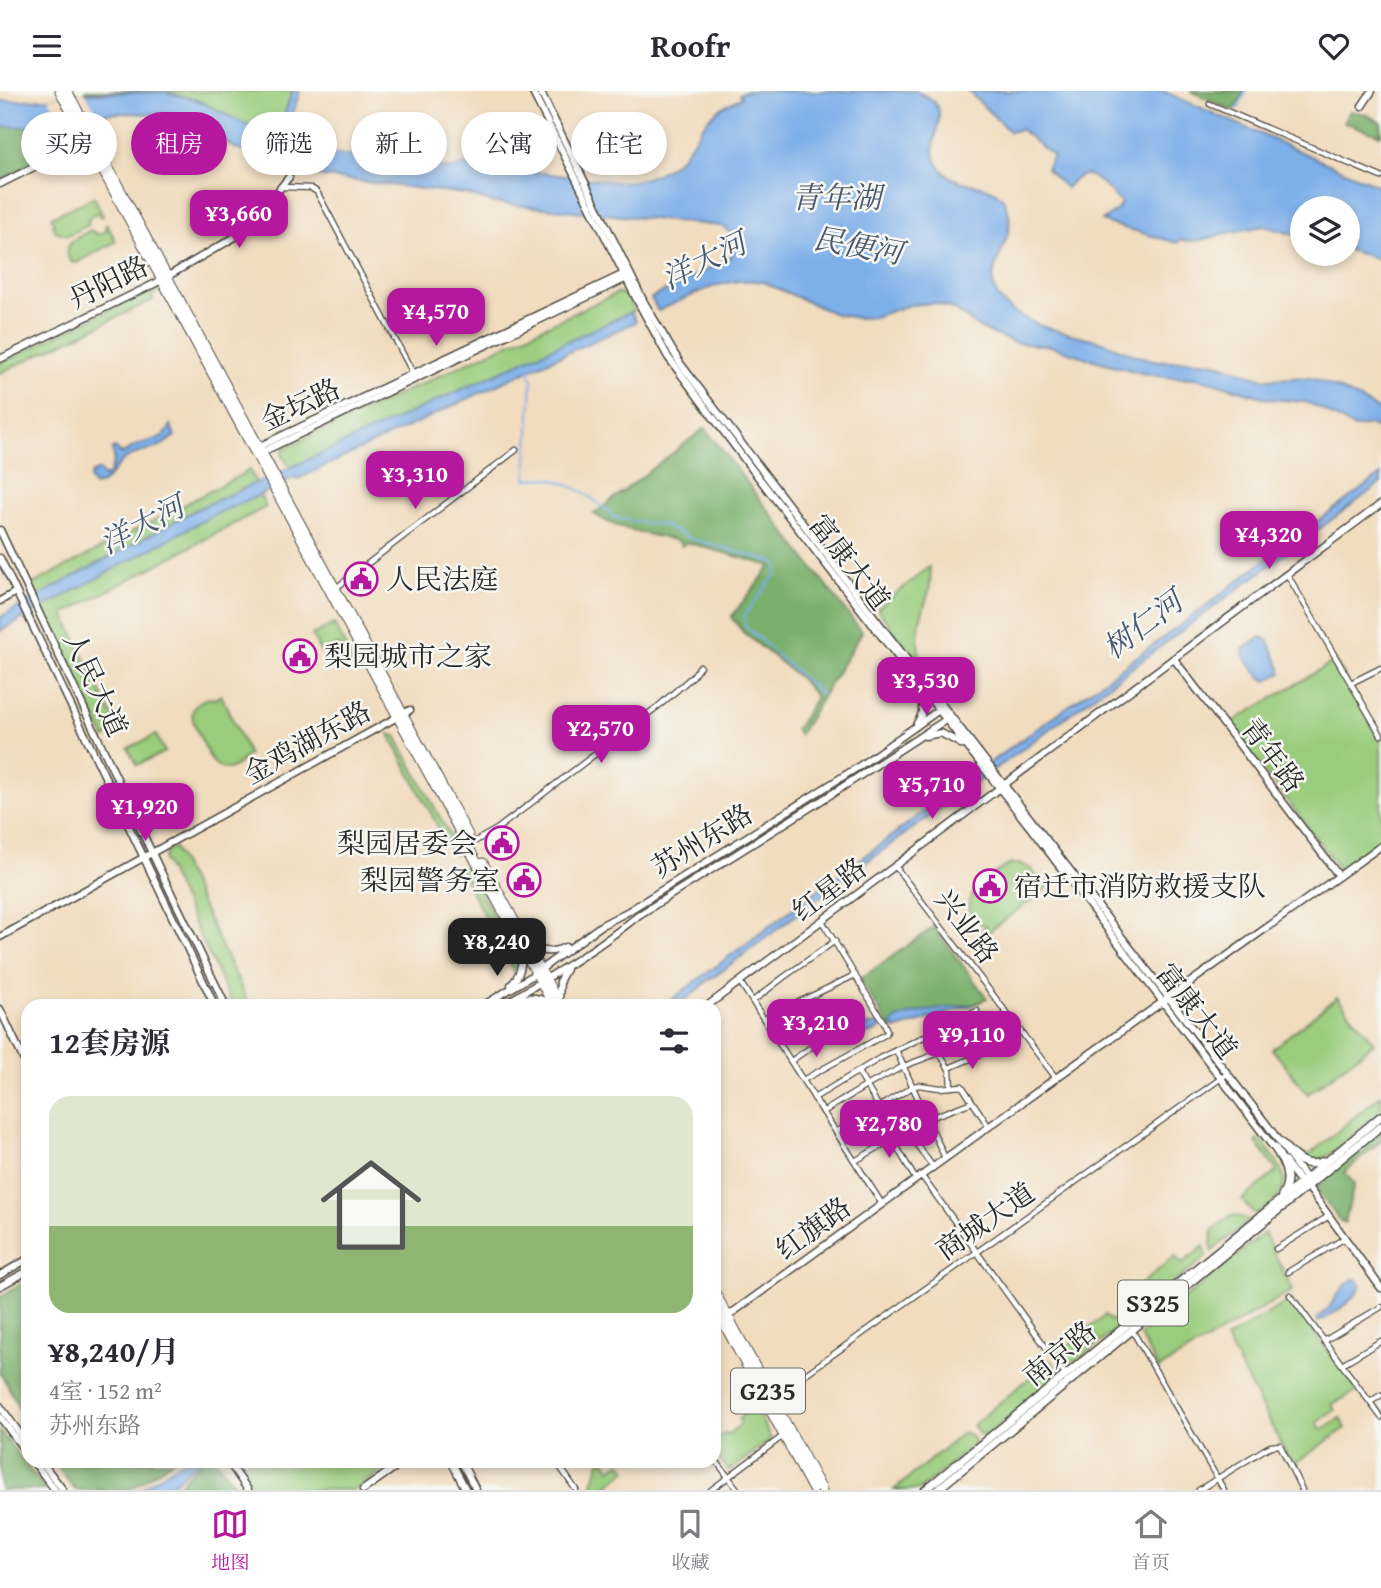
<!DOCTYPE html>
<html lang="zh">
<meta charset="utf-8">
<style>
body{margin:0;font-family:"Gentium Book Plus","Noto Serif SC",serif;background:#f7f7f7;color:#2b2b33;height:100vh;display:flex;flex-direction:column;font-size:26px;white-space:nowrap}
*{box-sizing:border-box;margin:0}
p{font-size:23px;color:#7c7c81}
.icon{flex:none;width:38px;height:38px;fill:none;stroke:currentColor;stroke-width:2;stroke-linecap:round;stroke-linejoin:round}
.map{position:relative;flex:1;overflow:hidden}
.panel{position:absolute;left:21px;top:908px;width:700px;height:469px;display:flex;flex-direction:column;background:#fff;border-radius:21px;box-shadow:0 4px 10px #0003}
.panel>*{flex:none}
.guide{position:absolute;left:21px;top:21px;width:700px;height:63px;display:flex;gap:14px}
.buttons{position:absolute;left:1290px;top:105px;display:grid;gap:14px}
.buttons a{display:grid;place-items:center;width:70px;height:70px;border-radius:50%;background:#fff;box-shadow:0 4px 10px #0003;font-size:35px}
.price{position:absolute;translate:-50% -60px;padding:0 16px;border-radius:14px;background:#b5179e;color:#fff;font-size:23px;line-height:46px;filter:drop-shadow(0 2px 4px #0008)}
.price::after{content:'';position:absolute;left:50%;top:42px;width:21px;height:16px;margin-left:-10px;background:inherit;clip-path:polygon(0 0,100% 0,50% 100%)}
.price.on{background:#222;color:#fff}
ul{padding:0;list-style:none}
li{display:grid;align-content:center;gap:14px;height:371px;padding:0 28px}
li span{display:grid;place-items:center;height:217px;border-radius:21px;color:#555}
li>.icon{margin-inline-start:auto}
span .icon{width:126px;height:126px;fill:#fffc;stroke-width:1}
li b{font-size:30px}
h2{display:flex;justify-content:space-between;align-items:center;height:84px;padding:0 28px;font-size:30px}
.chip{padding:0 24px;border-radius:32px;background:#fff;box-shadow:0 4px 10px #0003;font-size:24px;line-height:63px}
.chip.on{background:#b5179e;color:#fff}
header{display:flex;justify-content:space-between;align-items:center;height:91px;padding:0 28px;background:#fff;font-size:32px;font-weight:800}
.tab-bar{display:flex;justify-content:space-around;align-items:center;height:98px;border-top:2px solid #e1e1e2;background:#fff;font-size:19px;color:#7c7c81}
.tab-bar a{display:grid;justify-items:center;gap:4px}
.tab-bar .on{color:#b5179e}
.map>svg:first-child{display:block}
</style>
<header><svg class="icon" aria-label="menu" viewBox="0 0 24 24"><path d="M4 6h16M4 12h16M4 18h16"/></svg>Roofr<svg class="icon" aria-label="heart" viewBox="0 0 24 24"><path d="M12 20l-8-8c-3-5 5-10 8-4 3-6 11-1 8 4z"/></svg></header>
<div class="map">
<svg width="1381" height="1399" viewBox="0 0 1381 1399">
<rect width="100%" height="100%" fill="#f6f6f2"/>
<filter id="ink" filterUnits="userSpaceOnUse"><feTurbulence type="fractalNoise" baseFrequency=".0143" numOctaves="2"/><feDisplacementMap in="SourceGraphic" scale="14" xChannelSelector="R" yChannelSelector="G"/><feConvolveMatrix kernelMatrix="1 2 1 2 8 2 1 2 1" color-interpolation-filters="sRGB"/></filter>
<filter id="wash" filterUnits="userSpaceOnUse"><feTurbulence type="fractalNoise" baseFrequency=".00686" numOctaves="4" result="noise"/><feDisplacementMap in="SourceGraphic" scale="28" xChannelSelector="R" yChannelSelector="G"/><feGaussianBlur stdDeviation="1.57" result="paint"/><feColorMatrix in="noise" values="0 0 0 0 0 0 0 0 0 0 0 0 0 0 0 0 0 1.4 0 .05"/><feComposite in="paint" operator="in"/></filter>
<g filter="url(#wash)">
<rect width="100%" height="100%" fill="#f1dcbe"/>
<!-- green -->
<g fill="#99cc7c" stroke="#627c54" stroke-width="2">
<polygon points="85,0 292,0 277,49 197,9 165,1 86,2"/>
<polygon points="94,106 103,125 100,126 98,121 89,127 88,134 68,144 55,140 52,134 54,132 51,126"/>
<polygon points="107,133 116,150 115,151 76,172 72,172 66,162 71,150 91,139 96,143 100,143 107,139 105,135"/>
<polygon points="155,197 158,201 151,205 153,209 0,282 0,272"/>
<polygon points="617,202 627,205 634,220 290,377 282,363 284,357"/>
<polygon points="250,379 256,392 197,418 37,506 31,494"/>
<polygon points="260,404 266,416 64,523 119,639 105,647 41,517 215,423"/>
<path d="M929,476C934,495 925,509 921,527C916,544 918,561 923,578L877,518Z"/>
<polygon points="334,533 355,574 351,576 339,553 321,562 312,544"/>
<polygon points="1335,570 1381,650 1381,751 1341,780 1229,633"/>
<path d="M221,604L249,664C241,666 239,678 227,678C222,678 216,675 212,670C208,665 206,657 202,650C199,644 195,636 193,629C189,614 204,605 217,608V606Z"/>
<polygon points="389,643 396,645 455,754 456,762 453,764"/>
<polygon points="156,644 165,661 137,674 128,657"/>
<polygon points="174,756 250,915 233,915 164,769 167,760"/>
<path d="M1011,773C1028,772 1039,779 1037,798L1048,790L1051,794L983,845L980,841L987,835C979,833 973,830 970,822C961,803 996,780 1011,773Z"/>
<polygon points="465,776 468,777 516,868 517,871 515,883 459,777"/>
<polygon points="1337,906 1374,952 1308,1003 1272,958"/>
<polygon points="1381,1004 1381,1021 1328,1065 1310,1072 1296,1063 1309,1064"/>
<path d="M1259,1048L1262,1050C1273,1066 1294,1085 1279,1105C1274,1112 1264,1118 1257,1123L1252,1121L1242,1109L1277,1080L1256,1051Z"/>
<polygon points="1233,1124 1250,1129 1212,1160 1211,1151 1213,1139 1230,1125"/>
<polygon points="1264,1142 1293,1199 1158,1278 1140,1244"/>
<polygon points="1204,1155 1206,1166 1158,1204 1151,1205 1140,1194 1175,1165 1182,1173"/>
<polygon points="1138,1208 1143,1214 1142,1218 1078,1269 1066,1271 1059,1262 1105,1224 1111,1230"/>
<polygon points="1290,1209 1358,1300 1332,1313 1335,1319 1317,1332 1322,1339 1340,1327 1346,1337 1292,1374 1226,1248"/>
<polygon points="1051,1269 1058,1280 1054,1290 988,1343 985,1345 979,1343 973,1334"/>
<polygon points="754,1314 771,1348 732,1378 728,1379 714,1362 714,1347 730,1342 741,1333 739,1328"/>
<path d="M964,1341C969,1343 975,1347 974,1354L971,1357L919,1399H894Z"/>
<polygon points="233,1370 395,1370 355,1399 253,1399"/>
<polygon points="600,1370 605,1370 611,1378 621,1371 627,1379 602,1399 591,1399"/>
</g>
<!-- forest -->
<g fill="#7ab06c" stroke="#526e4c" stroke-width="2">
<polygon points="1190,0 1244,0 1234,20"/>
<polygon points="1350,20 1366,23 1381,31 1381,44 1343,31"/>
<polygon points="0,35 17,36 64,35 67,36 73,52 0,89"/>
<path d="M705,337L862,541L799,644L795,638L799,634L816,606L801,588L744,542L731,526L771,475L686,451L682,455L678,450C650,443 618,440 594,423Z"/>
<polygon points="934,836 987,907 976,913 890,937 860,888"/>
<polygon points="1381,1040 1381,1050 1345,1081 1354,1093 1345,1132 1340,1130 1318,1101 1317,1094"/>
<polygon points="28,1189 28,1336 7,1293 0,1282 0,1206"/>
<polygon points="0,1340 45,1399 0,1399"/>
<polygon points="53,1370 172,1370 130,1399 75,1399"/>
<polygon points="202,1370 217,1370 238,1399 173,1399"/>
</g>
<!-- water -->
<g fill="#7dafe9" stroke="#546d8a" stroke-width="2">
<path d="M292,0H300L284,51L313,61L379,67L453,78L466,73L618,91C640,91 662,83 679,68C690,58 696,44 705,32C714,20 727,13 741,7L739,3L747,0H916C922,4 929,5 934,11C951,31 919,55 943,80C964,102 1002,84 1009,124C1015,157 970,187 1009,217C1038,240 1069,241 1103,251C1119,257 1136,266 1153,269C1172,272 1191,267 1211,271C1228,274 1244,283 1262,287C1279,291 1297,283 1314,288C1333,293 1363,311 1381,320V340L1370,334L1354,337L1313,314L1305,311L1269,308L1209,290L1195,287L1165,286L1145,283L1087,267L1051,255L1015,252L981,238L955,219L935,212L909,214L874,226L857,227L835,223L763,191C726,183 690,206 658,220L651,207L728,168C739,154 737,144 721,135L495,112L464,103L300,83L271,74L233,56L197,32L165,23L108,22L63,35L17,36L0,35V10L47,8L86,2L165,1L197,9L277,49Z"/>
<path d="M968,0H1163L1381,96V169L1348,159V117H1302V146L1264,135L1222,143L1207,148L1192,150L1180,149L1177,152L1110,133L1102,130L1117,119L1121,112C1114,104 1095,83 1085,84C1077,84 1071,92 1066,97L1046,78L1053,65L1020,38L1010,41Z"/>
<polygon points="631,221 636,231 535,276 298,388 294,386 260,404 215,423 0,540 0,526 197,418 290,377"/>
<path d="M171,334L175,345C169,349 165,353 158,356C147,361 132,361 122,370C113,379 108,393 94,395L90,389L91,383L99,379L104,386L110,383C110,374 118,370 112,360L113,357H115L122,363C125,362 128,359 131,357C146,348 164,352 171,334Z"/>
<polygon points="1381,384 1381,392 1005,671 833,795 830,791 974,683 1178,536 1294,447"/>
<path d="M1261,546L1268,549L1281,578V582L1267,590C1256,585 1250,573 1243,563L1244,557Z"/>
<path d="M826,793L829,797L828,800L715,885C707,888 704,893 698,899C688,907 675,915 663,915Z"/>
<path d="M976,913L898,938H895L892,932C903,920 957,916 976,913Z"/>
<path d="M805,929L854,935L881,933L882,936C872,948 847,942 833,938C828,937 822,933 817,932C804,929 790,938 778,942Z"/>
<path d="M1353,1188L1358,1189C1359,1191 1360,1192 1360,1194C1360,1206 1328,1227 1318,1231L1317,1228C1321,1223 1326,1220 1330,1215C1336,1205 1343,1194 1353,1188Z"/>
<polygon points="182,1370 199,1370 165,1399 139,1399"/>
</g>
<!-- pier -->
<polygon fill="#f1dcbe" points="85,1 100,28 63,35 49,7"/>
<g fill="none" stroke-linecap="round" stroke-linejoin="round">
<!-- stream -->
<g stroke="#7dafe9" stroke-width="2">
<polyline points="1238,18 1246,0"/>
<polyline points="529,278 532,290 526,388 548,387 564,392 585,402 616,427 643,432 663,434 689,447 776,472 778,474 776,483 744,525 745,535 822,604"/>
</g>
</g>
</g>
<g filter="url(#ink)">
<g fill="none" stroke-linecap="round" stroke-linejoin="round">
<defs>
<g id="street">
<polyline points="1210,13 1381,86"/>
<polyline points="282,96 311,97 317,101 414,284"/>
<polyline points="1287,483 1381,644"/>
<polyline points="336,497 516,359"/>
<polyline points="1351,592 1381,577"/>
<polyline points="472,752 497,738 661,613 693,585 700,575"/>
<polyline points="895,775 1056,987"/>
<polyline points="740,891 882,1113"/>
<polyline points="753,910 784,886 835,850"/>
<polyline points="764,928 855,884"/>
<polyline points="896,959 945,1067"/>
<polyline points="940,962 950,980 951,996"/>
<polyline points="791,970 827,945"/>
<polyline points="949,977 986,961"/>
<polyline points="858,981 879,1016"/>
<polyline points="803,989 886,943 887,940 884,932 822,830"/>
<polyline points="814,1007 880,967 977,920"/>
<polyline points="823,1021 866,995 904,975 955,956 1011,928"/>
<polyline points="886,1037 916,1089"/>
<polyline points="909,1038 917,1054 933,1076"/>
<polyline points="836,1041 914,995 919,994 940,997 962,995 989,1036"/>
<polyline points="855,1070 927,1028 972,1011"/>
<polyline points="921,1084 1066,1284"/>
<polyline points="1276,1158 1329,1125"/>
<polyline points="1288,1181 1345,1147"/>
<polyline points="1290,1204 1381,1326"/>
<polyline points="1132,1239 1224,1399"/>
<polyline points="1324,1250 1381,1216"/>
<polyline points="1342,1273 1381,1250"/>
<polyline points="772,1307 1227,983"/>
<polyline points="1370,1311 1381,1304"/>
<polyline points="714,1367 738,1399"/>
<polyline points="556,1370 576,1399"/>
<polyline points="711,1399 783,1345"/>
<polyline points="1199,1399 1265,1358 1271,1355 1280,1354 1302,1399"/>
</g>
<g id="secondary">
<polyline points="532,0 638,211 668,266 748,373 1032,739 1277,1061"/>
<polyline points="540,0 644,211 680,272 888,544 1268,1035 1306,1088 1307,1091"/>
<polyline points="1362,15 1372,0"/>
<polyline points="0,93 100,43"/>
<polyline points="0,268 156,192 242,142 270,110 289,86"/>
<polyline points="258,356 628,181"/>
<polyline points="258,363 627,187"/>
<polyline points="0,439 160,779 226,915"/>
<polyline points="0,467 215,915"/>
<polyline points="0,510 16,501"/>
<polyline points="1174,568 1339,785"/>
<path d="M917,632C924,623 923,610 920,599"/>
<polyline points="925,645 941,642 963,654"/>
<polyline points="0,846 410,619"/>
<path d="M529,854C541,862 553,862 565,856"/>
<path d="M511,894C520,885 523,872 521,860"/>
<path d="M519,908C530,905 542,907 552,914"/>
<polyline points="559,912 560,889 566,878"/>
<polyline points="482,915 530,886 602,834 627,821 858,676 939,619"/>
<path d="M501,915C548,887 596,859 639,824L838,699L947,628"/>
<polyline points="707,915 1381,413"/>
<polyline points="0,918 28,978"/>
<polyline points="1284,1069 1301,1092 1308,1096 1381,1197"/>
<polyline points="0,1184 28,1168"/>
<polyline points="0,1195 28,1180"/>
<polyline points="714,1235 1056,987 1381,755"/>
<polyline points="0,1315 28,1354"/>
<polyline points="0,1326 28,1364"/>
<polyline points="33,1370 55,1399"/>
<polyline points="41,1370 63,1399"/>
<polyline points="228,1370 248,1399"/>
<polyline points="451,1370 466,1399"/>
<polyline points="461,1370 476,1399"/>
<polyline points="363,1399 404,1370"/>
</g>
<g id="primary">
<path d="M1281,1052C1293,1065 1305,1079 1324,1070"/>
<path d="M1275,1057C1284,1072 1293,1087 1282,1105"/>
<polyline points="925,1399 1301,1092 1381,1025"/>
<polyline points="937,1399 1381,1035"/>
</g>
<g id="highway">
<polyline points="60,0 554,915"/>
<polyline points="67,0 468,744"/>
<polyline points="483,772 560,915"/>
<polyline points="714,1200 822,1399"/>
<polyline points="714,1214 813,1399"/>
</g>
</defs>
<!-- street casing -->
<use href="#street" stroke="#494641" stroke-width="7"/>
<!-- secondary casing -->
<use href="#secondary" stroke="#494641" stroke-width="9"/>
<!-- primary casing -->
<use href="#primary" stroke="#494641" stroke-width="10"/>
<!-- highway casing -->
<use href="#highway" stroke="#494641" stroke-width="11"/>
<!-- street -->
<use href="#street" stroke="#fff" stroke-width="4.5"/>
<!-- secondary -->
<use href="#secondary" stroke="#fff" stroke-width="6"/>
<!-- primary -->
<use href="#primary" stroke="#fff" stroke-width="7"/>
<!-- highway -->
<use href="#highway" stroke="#fff" stroke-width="9"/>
</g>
</g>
<!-- icons -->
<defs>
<symbol id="civic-ring" viewBox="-11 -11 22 22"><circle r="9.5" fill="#f6f6f2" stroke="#b5179e" stroke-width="1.5"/><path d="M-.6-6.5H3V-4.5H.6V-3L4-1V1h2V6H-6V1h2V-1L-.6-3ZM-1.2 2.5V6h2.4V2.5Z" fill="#b5179e"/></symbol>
</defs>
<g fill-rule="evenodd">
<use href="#civic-ring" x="342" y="469" width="38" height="38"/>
<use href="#civic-ring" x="281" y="546" width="38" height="38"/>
<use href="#civic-ring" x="483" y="733" width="38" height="38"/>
<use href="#civic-ring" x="505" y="770" width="38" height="38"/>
<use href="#civic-ring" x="971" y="776" width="38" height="38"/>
</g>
<g text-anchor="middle" stroke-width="5" stroke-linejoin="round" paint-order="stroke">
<!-- shield labels -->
<g fill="#f6f6f2" stroke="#686867" stroke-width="2">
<rect x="1118" y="1189.5" width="70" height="45" rx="5"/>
<rect x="731" y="1277.5" width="74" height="45" rx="5"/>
</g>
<g font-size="26" font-weight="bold" fill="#2b2b2b">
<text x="1153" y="1221">S325</text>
<text x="768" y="1309">G235</text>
</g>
<!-- street labels -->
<g font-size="28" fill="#2b2b2b" stroke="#f6f6f2">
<text transform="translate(108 191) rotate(-26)" y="10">丹阳路</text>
<text transform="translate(300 313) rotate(-25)" y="10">金坛路</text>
<text transform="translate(850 471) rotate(52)" y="10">富康大道</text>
<text transform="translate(96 593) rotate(65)" y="10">人民大道</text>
<text transform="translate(307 651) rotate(-29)" y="10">金鸡湖东路</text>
<text transform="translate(1273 664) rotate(53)" y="10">青年路</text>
<text transform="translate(702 749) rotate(-32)" y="10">苏州东路</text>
<text transform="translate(829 798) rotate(-37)" y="10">红星路</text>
<text transform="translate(967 835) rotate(53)" y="10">兴业路</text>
<text transform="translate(1197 920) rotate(52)" y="10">富康大道</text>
<text transform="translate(985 1130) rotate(-35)" y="10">商城大道</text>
<text transform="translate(813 1137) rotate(-36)" y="10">红旗路</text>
<text transform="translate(1059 1262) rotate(-39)" y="10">南京路</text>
</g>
<!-- poi labels -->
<g font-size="28" fill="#2b2b2b" stroke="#f6f6f2" text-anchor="start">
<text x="386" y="498">人民法庭</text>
<text x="324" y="575">梨园城市之家</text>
<text x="477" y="762" text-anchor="end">梨园居委会</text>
<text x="500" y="799" text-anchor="end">梨园警务室</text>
<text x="1014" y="805">宿迁市消防救援支队</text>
</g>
<!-- water labels -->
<g font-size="30" font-style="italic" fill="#48596e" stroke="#f6f6f2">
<text x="836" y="117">青年湖</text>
<text transform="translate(858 155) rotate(10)" y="10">民便河</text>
<text transform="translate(704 170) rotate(-26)" y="10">洋大河</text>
<text transform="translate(142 434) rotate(-27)" y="10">洋大河</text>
<text transform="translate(1143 534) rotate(-37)" y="10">树仁河</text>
</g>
</g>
</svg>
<div class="buttons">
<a><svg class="icon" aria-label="layers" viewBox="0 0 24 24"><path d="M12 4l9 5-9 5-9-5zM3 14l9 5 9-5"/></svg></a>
</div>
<b class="price" style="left:239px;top:159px">¥3,660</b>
<b class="price" style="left:436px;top:257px">¥4,570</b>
<b class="price" style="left:415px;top:420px">¥3,310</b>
<b class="price" style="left:1269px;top:480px">¥4,320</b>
<b class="price" style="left:926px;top:626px">¥3,530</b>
<b class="price" style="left:601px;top:674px">¥2,570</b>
<b class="price" style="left:932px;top:730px">¥5,710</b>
<b class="price" style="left:145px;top:752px">¥1,920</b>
<b class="price on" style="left:497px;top:887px">¥8,240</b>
<b class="price" style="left:816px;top:968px">¥3,210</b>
<b class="price" style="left:972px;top:980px">¥9,110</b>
<b class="price" style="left:889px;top:1069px">¥2,780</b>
<div class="guide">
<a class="chip">买房</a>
<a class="chip on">租房</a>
<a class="chip">筛选</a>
<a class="chip">新上</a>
<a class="chip">公寓</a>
<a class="chip">住宅</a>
</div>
<section class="panel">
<h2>12套房源<svg class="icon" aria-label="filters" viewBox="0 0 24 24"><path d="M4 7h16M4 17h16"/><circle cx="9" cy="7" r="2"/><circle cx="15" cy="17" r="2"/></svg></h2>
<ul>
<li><span style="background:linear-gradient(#dfe7d0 60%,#8fb573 0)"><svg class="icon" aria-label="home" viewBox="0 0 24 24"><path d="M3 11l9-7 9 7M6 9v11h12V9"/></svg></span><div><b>¥8,240/月</b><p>4室 · 152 m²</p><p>苏州东路</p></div></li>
</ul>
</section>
</div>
<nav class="tab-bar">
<a class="on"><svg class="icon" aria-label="map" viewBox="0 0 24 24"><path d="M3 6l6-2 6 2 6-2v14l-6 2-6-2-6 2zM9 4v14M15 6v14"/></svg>地图</a>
<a><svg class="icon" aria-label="saved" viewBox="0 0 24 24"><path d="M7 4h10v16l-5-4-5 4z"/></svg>收藏</a>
<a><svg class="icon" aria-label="home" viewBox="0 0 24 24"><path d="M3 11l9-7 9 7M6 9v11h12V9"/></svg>首页</a>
</nav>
